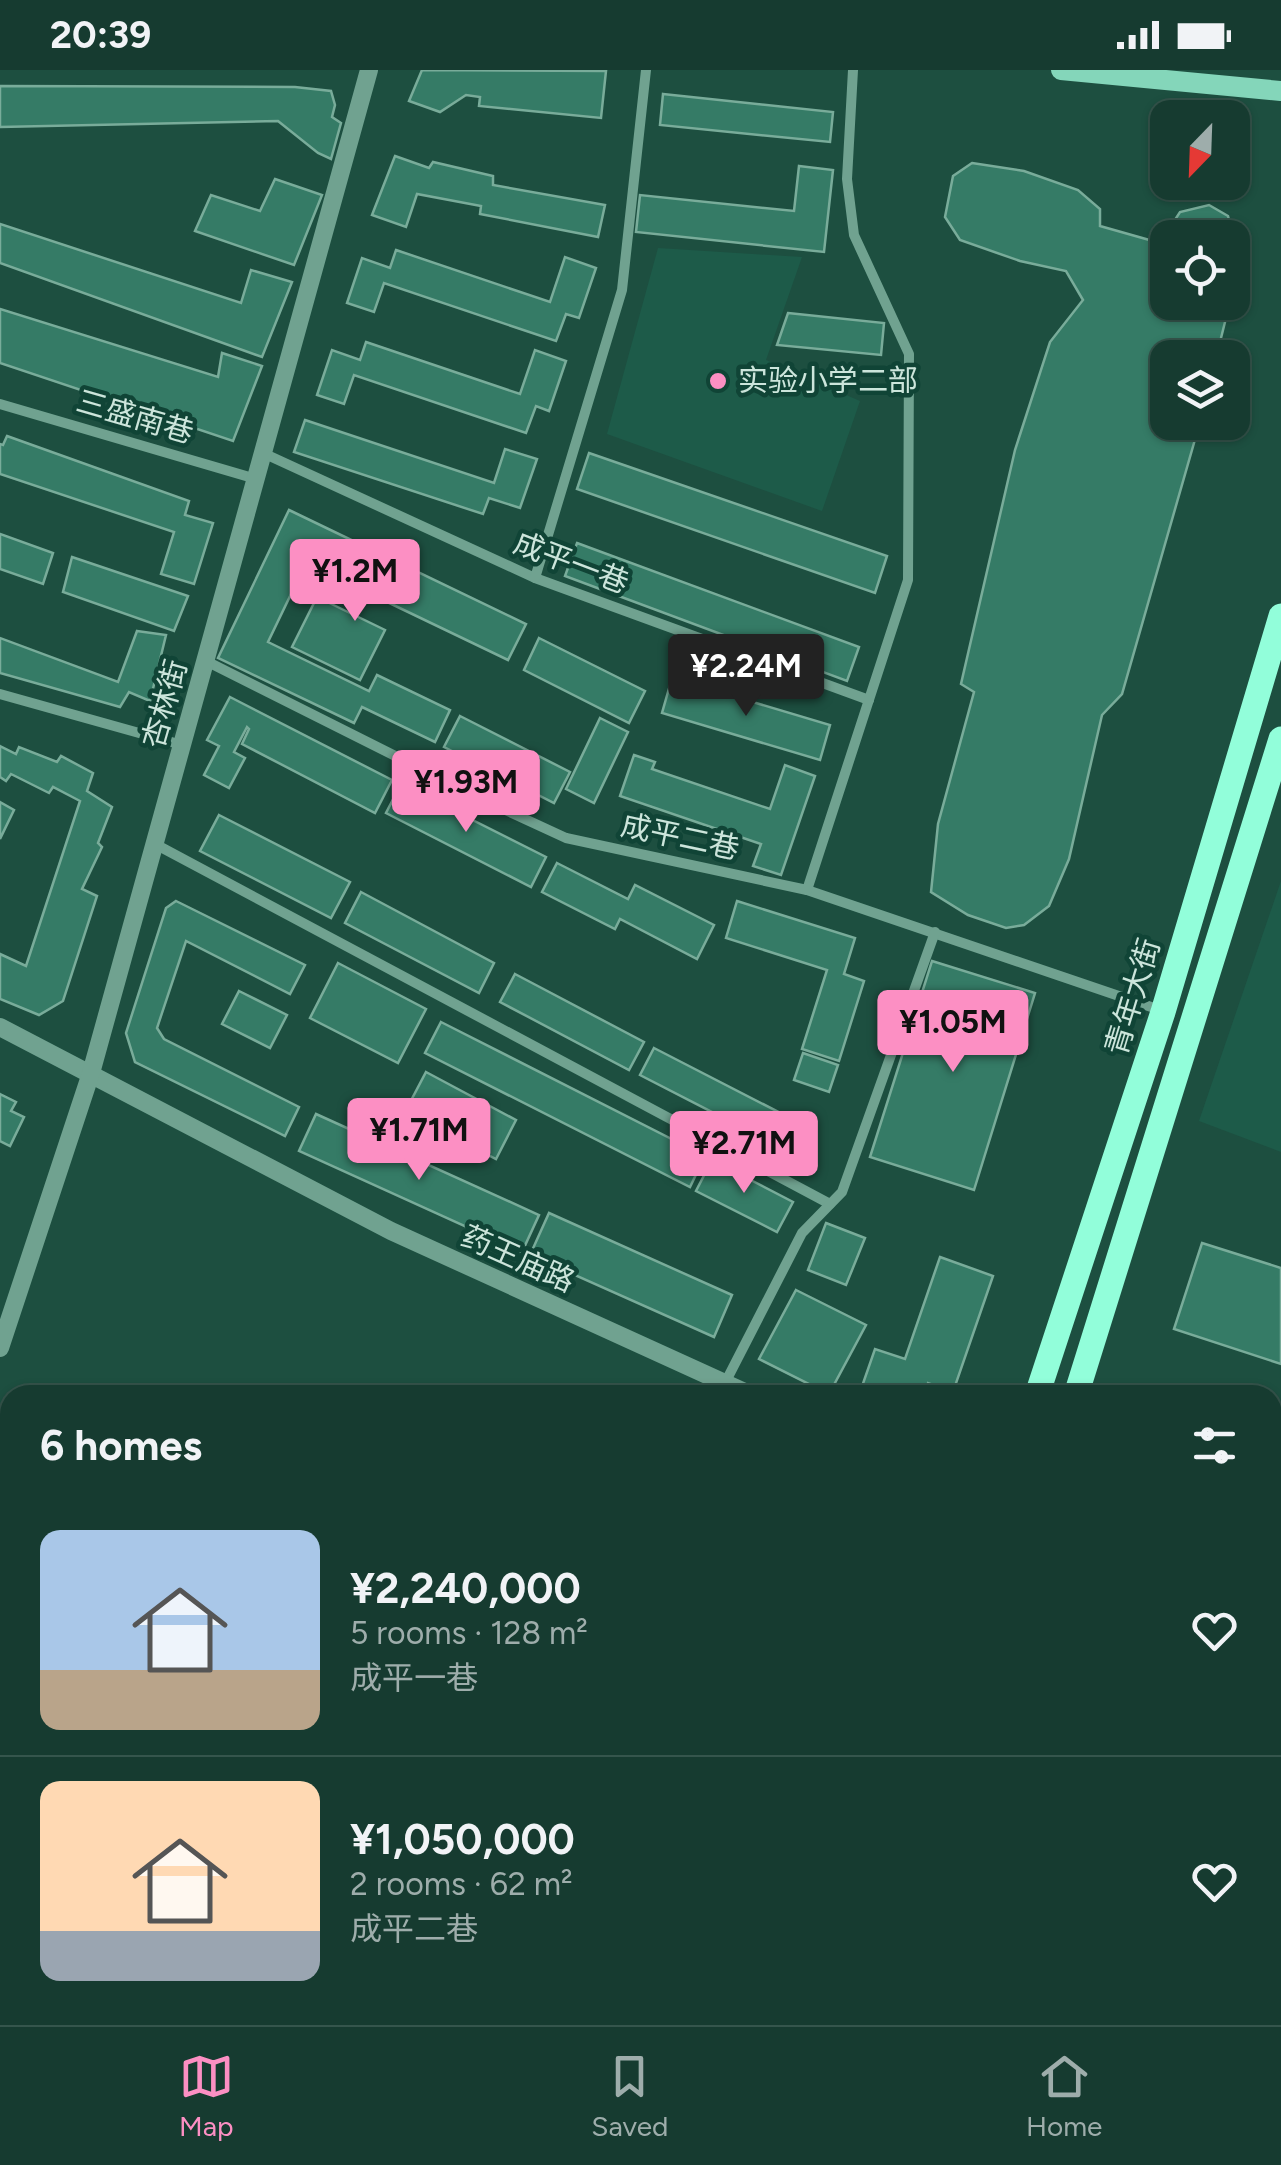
<!DOCTYPE html>
<meta charset="utf-8">
<style>
body{margin:0;font-family:Figtree,"Noto Sans SC",sans-serif;background:#1f4238;color:#f1f3f6;height:100vh;display:flex;flex-direction:column;font-size:38px;white-space:nowrap}
*{box-sizing:border-box;margin:0}
p{font-size:32px;color:#9eadab}
.icon{flex:none;width:55px;height:55px;fill:none;stroke:currentColor;stroke-width:2;stroke-linecap:round;stroke-linejoin:round}
.map{position:relative;flex:1;overflow:hidden}
.sheet{position:absolute;left:0px;top:1315px;width:1282px;height:640px;display:flex;flex-direction:column;background:#163b30;border-radius:30px 30px 0 0;box-shadow:0 2px 8px #0004,0 0 0 2px #35554c}
.sheet>*{flex:none}
.needle{width:65px;rotate:203deg}
.controls{position:absolute;left:1150px;top:30px;display:grid;gap:20px}
.controls a{display:grid;place-items:center;width:100px;height:100px;border-radius:20px;background:#163b30;box-shadow:0 2px 8px #0004,0 0 0 2px #35554c;font-size:50px}
.price{position:absolute;translate:-50% -85px;padding:0 22px;border-radius:10px;background:#fc8fc3;color:#111;font-size:32px;line-height:65px;filter:drop-shadow(0 2px 5px #0008)}
.price::after{content:'';position:absolute;left:50%;top:60px;width:30px;height:22px;margin-left:-15px;background:inherit;clip-path:polygon(0 0,100% 0,50% 100%)}
.price.active{background:#222;color:#fff}
ul{padding:0;list-style:none}
li{display:flex;align-items:center;gap:30px;height:250px;padding:0 40px}
li+li{border-top:2px solid #35554c}
li span{display:grid;place-items:center;flex:none;width:280px;height:200px;border-radius:20px;color:#555}
li>.icon{margin-inline-start:auto}
span .icon{width:120px;height:120px;fill:#fffc;stroke-width:1}
li b{font-size:42px}
h2{display:flex;justify-content:space-between;align-items:center;height:120px;padding:0 40px;font-size:42px}
.status{display:flex;justify-content:space-between;align-items:center;height:70px;padding:0 50px;background:#163b30;direction:ltr}
.status svg{height:28px;fill:currentColor}
.tab-bar{display:flex;justify-content:space-around;align-items:center;height:140px;border-top:2px solid #35554c;background:#163b30;font-size:28px;color:#9eadab}
.tab-bar a{display:grid;justify-items:center;gap:5px}
.tab-bar .active{color:#fc8fc3}
.map>svg:first-child{display:block}
</style>
<div class="status"><b>20:39</b><svg viewBox="0 0 49 12"><path d="M0 12V9h3v3zM5 12V6h3v6zM10 12V3h3v9zM15 12V0h3v12zM26 1h20v11H26zM47 4h2v5h-2z"/></svg></div>
<div class="map">
<svg width="1281" height="1955" viewBox="0 0 1281 1955">
<rect width="100%" height="100%" fill="#1d4f40"/>
<!-- built -->
<g fill="#1d5b49">
<polygon points="658,178 802,187 766,290 860,331 822,441 607,364"/>
<polygon points="1281,811 1281,1082 1199,1051"/>
<polygon points="0,1907 10,1909 10,1945 137,1945 172,1955 0,1955"/>
</g>
<!-- green -->
<polygon fill="#6553a9" points="654,1945 761,1945 758,1955 637,1955"/>
<!-- building -->
<g fill="#357b66" stroke="#79ac9a" stroke-width="2.5">
<polygon points="422,0 606,1 601,48 479,36 480,27 466,25 440,42 409,31"/>
<polygon points="0,16 295,17 331,21 335,35 332,47 341,53 331,89 318,83 278,51 0,57"/>
<polygon points="663,24 833,42 830,72 660,55"/>
<polygon points="395,86 429,98 433,92 493,106 493,115 605,135 598,167 480,144 481,136 417,124 406,157 372,145"/>
<polygon points="972,93 1024,101 1078,120 1100,139 1100,156 1160,173 1180,142 1209,135 1228,146 1240,194 1232,222 1232,168 1168,168 1168,232 1230,232 1219,276 1210,288 1168,288 1168,352 1200,352 1122,624 1102,645 1069,789 1049,836 1024,855 1006,858 968,845 931,822 938,754 974,622 961,614 1015,380 1050,272 1083,230 1066,201 1020,191 960,170 945,147 953,106"/>
<polygon points="799,96 833,100 824,182 636,162 640,125 794,141"/>
<polygon points="275,109 322,125 294,195 195,161 211,125 260,141"/>
<polygon points="0,154 241,233 251,200 292,212 262,287 0,193"/>
<polygon points="396,180 550,232 565,187 596,198 579,248 566,244 556,271 384,213 374,242 347,233 362,188 390,198"/>
<polygon points="0,239 218,307 222,283 262,296 233,371 0,293"/>
<polygon points="788,243 884,253 881,285 777,275"/>
<polygon points="366,272 520,324 535,280 566,291 549,341 536,336 526,363 354,305 344,334 317,325 332,280 360,290"/>
<polygon points="305,350 494,413 505,379 537,389 520,438 489,428 483,444 294,382"/>
<polygon points="7,366 189,431 185,445 213,453 194,514 161,504 174,462 0,404 0,374 3,375"/>
<polygon points="589,383 887,486 875,523 577,419"/>
<polygon points="289,440 526,554 508,590 306,493 268,572 369,621 377,605 450,640 435,672 362,637 354,653 218,588"/>
<polygon points="0,464 53,483 43,514 0,499"/>
<polygon points="577,473 859,577 847,611 565,506"/>
<polygon points="72,487 188,526 174,561 63,522"/>
<polygon points="317,527 385,560 360,610 292,577"/>
<polygon points="137,561 166,565 150,631 129,622 120,637 0,603 0,568 118,612"/>
<polygon points="539,568 645,621 629,653 524,600"/>
<polygon points="672,608 830,655 820,690 662,643"/>
<polygon points="230,627 392,710 375,743 242,674 249,659 247,657 234,682 245,688 229,718 204,705 219,676 207,670"/>
<polygon points="460,646 570,702 554,733 444,677"/>
<polygon points="600,648 628,662 594,733 566,719"/>
<polygon points="0,676 16,684 19,677 57,692 61,686 93,703 87,721 112,737 98,773 102,777 82,819 97,826 63,931 39,945 0,929 0,884 26,896 80,731 53,717 49,723 11,704 6,711 0,707"/>
<polygon points="634,685 655,692 652,699 770,739 785,695 815,706 781,805 753,796 761,774 620,726"/>
<polygon points="401,714 546,787 531,817 386,743"/>
<polygon points="0,732 14,740 0,769"/>
<polygon points="219,745 350,812 331,848 200,781"/>
<polygon points="557,793 628,829 635,815 714,855 697,889 620,849 615,859 542,822"/>
<polygon points="361,822 494,893 479,923 345,853"/>
<polygon points="176,831 305,895 290,924 186,871 157,958 164,969 299,1037 285,1066 135,992 126,963 166,838"/>
<polygon points="737,831 855,868 844,904 864,911 839,991 802,979 827,900 726,868"/>
<polygon points="932,891 1035,923 974,1120 870,1087"/>
<polygon points="338,893 426,939 398,993 310,948"/>
<polygon points="515,904 644,972 629,1000 500,932"/>
<polygon points="239,921 287,945 270,978 222,954"/>
<polygon points="441,952 705,1086 690,1117 425,983"/>
<polygon points="654,978 796,1051 782,1078 640,1005"/>
<polygon points="803,983 838,995 829,1022 794,1010"/>
<polygon points="426,1002 516,1050 496,1089 405,1042"/>
<polygon points="0,1024 16,1032 11,1041 24,1047 10,1076 0,1071"/>
<polygon points="316,1044 539,1145 522,1182 299,1081"/>
<polygon points="712,1090 793,1132 777,1162 696,1121"/>
<polygon points="549,1143 732,1225 714,1267 530,1185"/>
<polygon points="826,1153 865,1168 846,1215 808,1200"/>
<polygon points="1202,1173 1281,1198 1281,1294 1174,1259"/>
<polygon points="940,1187 993,1206 953,1322 928,1313 924,1325 859,1325 875,1279 905,1289"/>
<polygon points="796,1220 866,1255 829,1324 759,1289"/>
<polygon points="1272,1369 1281,1372 1281,1466 1272,1491"/>
<polygon points="1281,1634 1281,1697 1272,1710 1272,1647"/>
<polygon points="1272,1872 1281,1873 1281,1906 1272,1905"/>
<polygon points="938,1945 963,1945 1002,1955 936,1955"/>
</g>
<g fill="none" stroke-linecap="round" stroke-linejoin="round">
<!-- minor -->
<g stroke="#70a290" stroke-width="10">
<polyline points="0,334 256,409"/>
<polyline points="263,383 535,508 869,630"/>
<polyline points="535,508 622,220 646,0"/>
<polyline points="206,591 471,724 566,768 807,820 1163,941"/>
<polyline points="0,624 182,675"/>
<polyline points="155,774 830,1134"/>
<polyline points="807,820 908,510 909,284 854,165 847,109 853,0"/>
<polyline points="725,1313 802,1163 842,1122 935,862"/>
<polyline points="1272,1620 1281,1606"/>
<polyline points="1272,1942 1281,1942"/>
</g>
<!-- tertiary -->
<g stroke="#70a290" stroke-width="18">
<polyline points="0,957 391,1161 751,1325"/>
<polyline points="0,1278 91,1003 369,0"/>
<polyline points="0,1867 10,1869"/>
<polyline points="298,1945 327,1955"/>
</g>
<!-- secondary -->
<polyline stroke="#84d6ba" stroke-width="20" points="1061,0 1281,21"/>
<!-- primary -->
<g stroke="#92feda" stroke-width="25">
<polyline points="1037,1325 1163,942 1281,546"/>
<polyline points="1076,1325 1281,669"/>
<polyline points="843,1955 847,1945"/>
<polyline points="880,1955 884,1945"/>
</g>
</g>
<!-- markers -->
<circle fill="#fc8fc3" stroke="#104436" stroke-width="4" cx="718" cy="311" r="10"/>
<g text-anchor="middle" stroke-width="9" stroke-linejoin="round" paint-order="stroke">
<!-- poi labels -->
<g font-size="30" fill="#cce5db" stroke="#104436" text-anchor="start">
<text x="738" y="321">实验小学二部</text>
</g>
<!-- street labels -->
<g font-size="30" fill="#cce5db" stroke="#104436">
<text transform="translate(135 347) rotate(16)" y="10">三盛南巷</text>
<text transform="translate(571 493) rotate(21)" y="10">成平一巷</text>
<text transform="translate(165 634) rotate(-74)" y="10">杏林街</text>
<text transform="translate(680 767) rotate(12)" y="10">成平二巷</text>
<text transform="translate(1133 927) rotate(-73)" y="10">青年大街</text>
<text transform="translate(518 1189) rotate(24)" y="10">药王庙路</text>
</g>
</g>
</svg>
<div class="controls">
<a><svg class="needle" viewBox="-14 -14 28 28"><path d="M0-13l5 13h-10z" fill="#e53935"/><path d="M0 13l5-13h-10z" fill="#9eadab"/></svg></a>
<a><svg class="icon" aria-label="locate" viewBox="0 0 24 24"><circle cx="12" cy="12" r="6"/><path d="M12 2v4M12 18v4M2 12h4M18 12h4"/></svg></a>
<a><svg class="icon" aria-label="layers" viewBox="0 0 24 24"><path d="M12 4l9 5-9 5-9-5zM3 14l9 5 9-5"/></svg></a>
</div>
<b class="price" style="left:355px;top:554px">¥1.2M</b>
<b class="price active" style="left:746px;top:649px">¥2.24M</b>
<b class="price" style="left:466px;top:765px">¥1.93M</b>
<b class="price" style="left:953px;top:1005px">¥1.05M</b>
<b class="price" style="left:419px;top:1113px">¥1.71M</b>
<b class="price" style="left:744px;top:1126px">¥2.71M</b>
<section class="sheet">
<h2>6 homes<svg class="icon" aria-label="filters" viewBox="0 0 24 24"><path d="M4 7h16M4 17h16"/><circle cx="9" cy="7" r="2"/><circle cx="15" cy="17" r="2"/></svg></h2>
<ul>
<li><span style="background:linear-gradient(#a9c7e8 70%,#b9a48a 0)"><svg class="icon" aria-label="home" viewBox="0 0 24 24"><path d="M3 11l9-7 9 7M6 9v11h12V9"/></svg></span><div><b>¥2,240,000</b><p>5 rooms · 128 m²</p><p>成平一巷</p></div><svg class="icon" aria-label="heart" viewBox="0 0 24 24"><path d="M12 20l-8-8c-3-5 5-10 8-4 3-6 11-1 8 4z"/></svg></li>
<li><span style="background:linear-gradient(#ffd9b3 75%,#9aa5b1 0)"><svg class="icon" aria-label="home" viewBox="0 0 24 24"><path d="M3 11l9-7 9 7M6 9v11h12V9"/></svg></span><div><b>¥1,050,000</b><p>2 rooms · 62 m²</p><p>成平二巷</p></div><svg class="icon" aria-label="heart" viewBox="0 0 24 24"><path d="M12 20l-8-8c-3-5 5-10 8-4 3-6 11-1 8 4z"/></svg></li>
</ul>
</section>
</div>
<nav class="tab-bar">
<a class="active"><svg class="icon" aria-label="map" viewBox="0 0 24 24"><path d="M3 6l6-2 6 2 6-2v14l-6 2-6-2-6 2zM9 4v14M15 6v14"/></svg>Map</a>
<a><svg class="icon" aria-label="saved" viewBox="0 0 24 24"><path d="M7 4h10v16l-5-4-5 4z"/></svg>Saved</a>
<a><svg class="icon" aria-label="home" viewBox="0 0 24 24"><path d="M3 11l9-7 9 7M6 9v11h12V9"/></svg>Home</a>
</nav>
